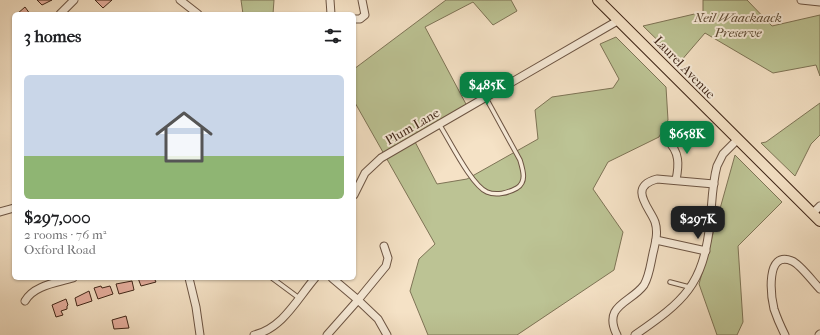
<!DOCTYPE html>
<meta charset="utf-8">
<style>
body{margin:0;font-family:"IM FELL French Canon",serif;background:#f2f2f2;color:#202124;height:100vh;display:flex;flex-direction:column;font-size:15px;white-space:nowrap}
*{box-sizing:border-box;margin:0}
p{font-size:13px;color:#757577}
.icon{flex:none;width:22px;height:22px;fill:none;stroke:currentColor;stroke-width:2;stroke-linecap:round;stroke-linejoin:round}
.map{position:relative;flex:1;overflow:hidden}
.drawer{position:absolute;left:12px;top:12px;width:344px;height:268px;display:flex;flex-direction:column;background:#fff;border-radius:6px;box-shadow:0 1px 3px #0004}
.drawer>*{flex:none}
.price{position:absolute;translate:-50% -34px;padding:0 9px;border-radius:8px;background:#0b8043;color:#fff;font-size:13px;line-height:26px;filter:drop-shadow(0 1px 2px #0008)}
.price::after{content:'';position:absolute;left:50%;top:24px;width:12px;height:9px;margin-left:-6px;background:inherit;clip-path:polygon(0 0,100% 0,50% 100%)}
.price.current{background:#222;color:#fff}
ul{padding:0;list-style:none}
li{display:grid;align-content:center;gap:8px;height:212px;padding:0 12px}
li+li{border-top:1px solid #e0e0e0}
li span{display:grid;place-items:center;height:124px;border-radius:6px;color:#555}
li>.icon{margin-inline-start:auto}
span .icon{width:72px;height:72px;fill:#fffc;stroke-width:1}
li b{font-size:17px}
h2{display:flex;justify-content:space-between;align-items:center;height:48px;padding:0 12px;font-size:17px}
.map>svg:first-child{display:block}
</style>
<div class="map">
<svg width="820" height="335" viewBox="0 0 820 335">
<rect width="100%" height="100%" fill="#f5e2c6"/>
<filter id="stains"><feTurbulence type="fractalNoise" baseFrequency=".005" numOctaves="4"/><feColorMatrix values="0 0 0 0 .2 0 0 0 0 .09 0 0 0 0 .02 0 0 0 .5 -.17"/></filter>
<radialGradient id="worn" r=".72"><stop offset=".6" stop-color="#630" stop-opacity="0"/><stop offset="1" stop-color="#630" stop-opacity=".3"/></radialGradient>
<!-- green -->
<g fill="#bcc394" stroke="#7e7456">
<polygon points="241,0 274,0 273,14 243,14"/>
<polygon points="446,0 511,0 517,11 493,25 473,2 425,27 467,106 413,138 437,184 467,179 538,139 535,110 552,97 613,88 619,79 600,44 616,37 666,87 668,120 659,137 608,162 593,189 623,232 614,270 517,335 428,335 410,291 419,259 435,244 354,101 354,69"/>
<polygon points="703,0 747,0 772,26 820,15 820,76 816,65 773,73 705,33 680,62 643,26 703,12"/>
<polygon points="820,103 820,135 811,144 795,176 761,143 766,142"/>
<polygon points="735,155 782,202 738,246 743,322 737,335 717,335 699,284"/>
</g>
<!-- building -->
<g fill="#e8b0a0" stroke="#3f2517">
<polygon points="37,0 52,0 42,5"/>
<polygon points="95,0 112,0 103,8"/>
<polygon points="25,7 30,14 17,14"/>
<polygon points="138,278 154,278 156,282 141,286"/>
<polygon points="132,281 134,290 119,294 116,284"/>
<polygon points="101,286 102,288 110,286 113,294 98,299 94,288"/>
<polygon points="89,291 92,301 77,306 75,298"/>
<polygon points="66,299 68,305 67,306 67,309 61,311 63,315 56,317 52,305"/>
<polygon points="126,316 129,328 114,329 112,320"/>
</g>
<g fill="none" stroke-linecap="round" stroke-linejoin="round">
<defs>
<g id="service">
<path d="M439,124C449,139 471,185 487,192C496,196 508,193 517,188C527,182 523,170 520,160L486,98"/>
<polyline points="272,278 299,298"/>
<polyline points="670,282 689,287"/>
</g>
<g id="minor">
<polyline points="180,0 198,14"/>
<polyline points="330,0 331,14"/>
<polyline points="801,0 820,2"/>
<polyline points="60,14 74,0"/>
<polyline points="354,19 360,19 365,15 362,0"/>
<path d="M667,140C680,152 679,165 676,180"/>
<polyline points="354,195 365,173 381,158 619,20"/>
<polyline points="0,212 14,208"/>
<polyline points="813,213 820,206"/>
<polyline points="656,240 706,251"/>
<polyline points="189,278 196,307 200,335"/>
<polyline points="332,278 358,300 386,266 388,258 384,246"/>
<path d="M25,301C34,285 57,283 73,278"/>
<path d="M254,335C283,328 297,299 315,278"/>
<polyline points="327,335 358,300 378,319 387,335"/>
<path d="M617,335C602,305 631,303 644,285C650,275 651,260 654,249C656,240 658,231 655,222C650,208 627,187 657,179L714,184"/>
<path d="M635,335C684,301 703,286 710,223C712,204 712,184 717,166L723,154L737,140"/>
<path d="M785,335C781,327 777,318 774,309C771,296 765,250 792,261C800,264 813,282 820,289"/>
<polyline points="819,335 820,334"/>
</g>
<polyline id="primary" points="598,0 820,221"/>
</defs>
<!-- service casing -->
<use href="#service" stroke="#6c5443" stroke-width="5.5"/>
<!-- minor casing -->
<use href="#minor" stroke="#6c5443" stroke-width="9"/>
<!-- primary casing -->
<use href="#primary" stroke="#3f2517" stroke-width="12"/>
<!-- service -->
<use href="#service" stroke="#f8ecda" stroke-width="3.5"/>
<!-- minor -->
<use href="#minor" stroke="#f8ecda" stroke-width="7"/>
<!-- primary -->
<use href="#primary" stroke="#f5e2c6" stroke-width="10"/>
</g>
<g text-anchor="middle" stroke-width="4" stroke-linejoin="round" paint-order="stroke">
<!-- park labels -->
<g font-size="13" font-style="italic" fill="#5e4c36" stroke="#f8ecda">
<text x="738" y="22">Neil Waackaack<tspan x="738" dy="15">Preserve</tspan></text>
</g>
<!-- street labels -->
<g font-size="13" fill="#3f2517" stroke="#f8ecda">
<text transform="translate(685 67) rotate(46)" y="5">Laurel Avenue</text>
<text transform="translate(412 126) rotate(-30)" y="5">Plum Lane</text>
</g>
</g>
<rect width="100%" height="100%" filter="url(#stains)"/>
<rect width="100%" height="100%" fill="url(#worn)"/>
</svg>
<b class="price" style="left:487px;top:106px">$485K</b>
<b class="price" style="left:687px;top:155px">$658K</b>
<b class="price current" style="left:698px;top:240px">$297K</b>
<section class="drawer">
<h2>3 homes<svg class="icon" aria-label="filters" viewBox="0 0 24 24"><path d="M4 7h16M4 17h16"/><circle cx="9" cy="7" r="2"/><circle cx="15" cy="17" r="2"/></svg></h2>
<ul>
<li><span style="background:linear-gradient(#c9d6e8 65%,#8fb573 0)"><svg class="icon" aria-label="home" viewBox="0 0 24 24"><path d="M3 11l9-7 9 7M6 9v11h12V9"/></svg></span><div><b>$297,000</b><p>2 rooms · 76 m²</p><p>Oxford Road</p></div></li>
</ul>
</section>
</div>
